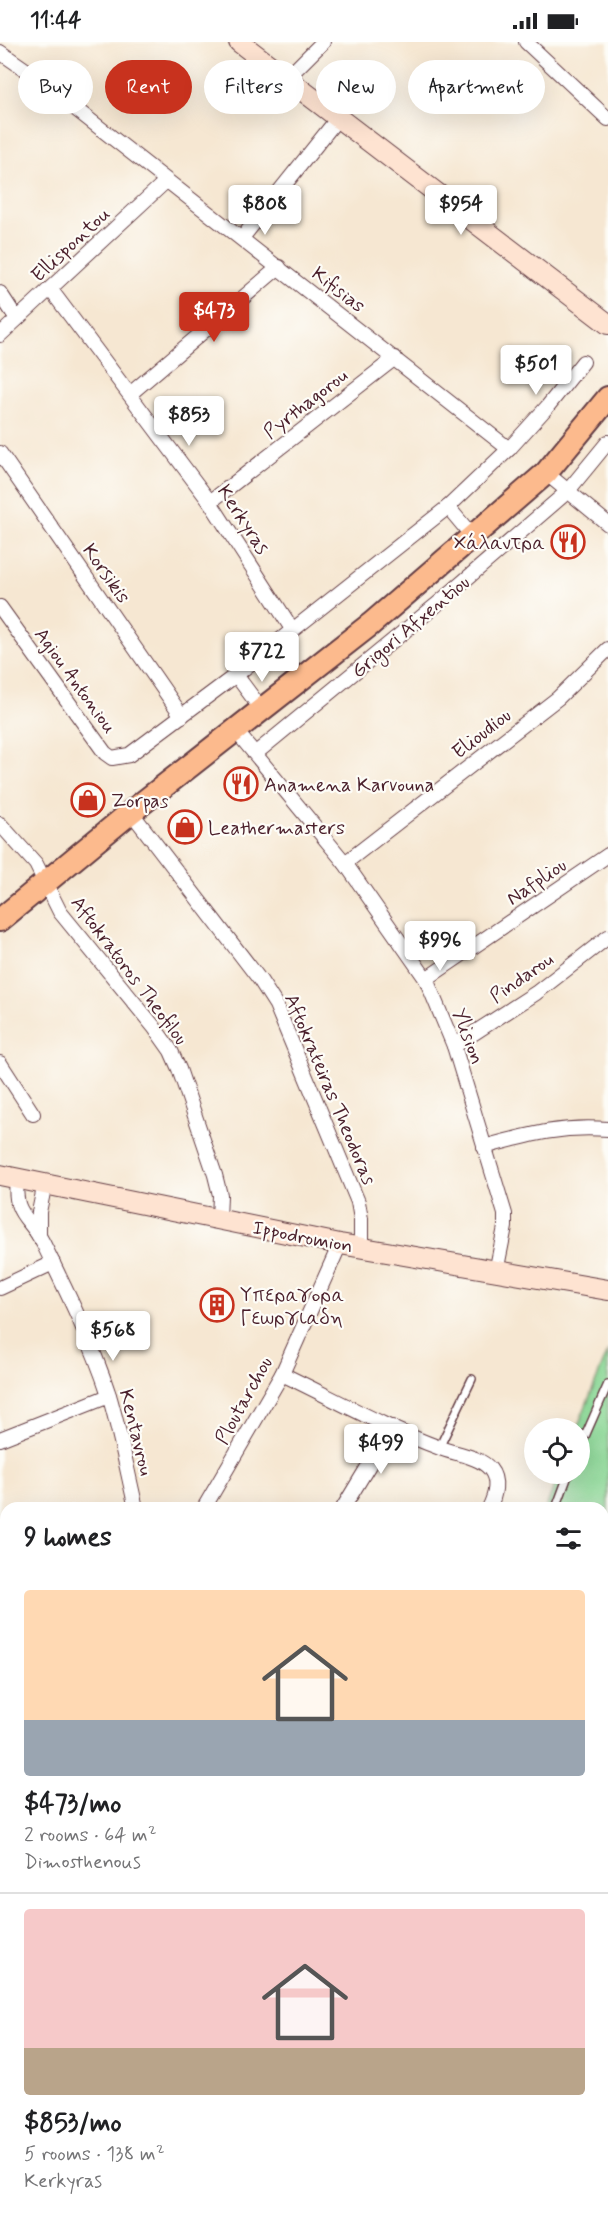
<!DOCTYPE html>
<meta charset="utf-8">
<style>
body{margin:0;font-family:Mynerve,sans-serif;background:#f2f2f2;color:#202124;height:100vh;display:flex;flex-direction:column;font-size:22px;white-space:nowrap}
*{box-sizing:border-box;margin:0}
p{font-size:20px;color:#757577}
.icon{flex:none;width:33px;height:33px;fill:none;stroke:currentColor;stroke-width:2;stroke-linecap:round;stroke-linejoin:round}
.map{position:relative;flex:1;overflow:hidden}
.panel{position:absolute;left:0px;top:1460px;width:609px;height:722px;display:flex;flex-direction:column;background:#fff;border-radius:18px 18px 0 0;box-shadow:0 6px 24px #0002}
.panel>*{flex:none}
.guide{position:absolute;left:18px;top:18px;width:573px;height:54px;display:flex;gap:12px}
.tools{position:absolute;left:524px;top:1376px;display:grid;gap:12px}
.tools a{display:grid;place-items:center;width:66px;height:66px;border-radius:50%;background:#fff;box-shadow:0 6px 24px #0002;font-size:30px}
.price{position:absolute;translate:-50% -51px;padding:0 14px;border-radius:6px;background:#fff;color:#222;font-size:20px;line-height:39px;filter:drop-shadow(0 2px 3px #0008)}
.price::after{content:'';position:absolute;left:50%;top:36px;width:18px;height:14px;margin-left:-9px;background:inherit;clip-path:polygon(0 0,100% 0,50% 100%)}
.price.selected{background:#c8321e;color:#fff}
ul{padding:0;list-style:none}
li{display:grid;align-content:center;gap:12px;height:318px;padding:0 24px}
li+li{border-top:2px solid #e0e0e0}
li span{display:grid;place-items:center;height:186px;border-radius:6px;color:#555}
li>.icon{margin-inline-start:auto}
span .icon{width:108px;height:108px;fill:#fffc;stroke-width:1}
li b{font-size:26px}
h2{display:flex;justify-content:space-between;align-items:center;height:72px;padding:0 24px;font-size:26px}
.chip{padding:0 21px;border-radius:27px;background:#fff;box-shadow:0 6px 24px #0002;font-size:21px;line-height:54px}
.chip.selected{background:#c8321e;color:#fff}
.status{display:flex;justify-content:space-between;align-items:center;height:42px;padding:0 30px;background:#fff;direction:ltr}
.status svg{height:16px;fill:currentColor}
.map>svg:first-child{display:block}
</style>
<div class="status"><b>11:44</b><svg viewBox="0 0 49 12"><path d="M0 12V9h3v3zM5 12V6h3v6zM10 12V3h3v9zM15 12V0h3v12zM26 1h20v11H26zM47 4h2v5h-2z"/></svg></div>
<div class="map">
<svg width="608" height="2180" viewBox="0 0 608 2180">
<rect width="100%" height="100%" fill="#fdfcf7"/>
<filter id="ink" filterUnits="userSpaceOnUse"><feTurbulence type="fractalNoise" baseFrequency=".0167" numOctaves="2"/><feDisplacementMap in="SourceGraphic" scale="12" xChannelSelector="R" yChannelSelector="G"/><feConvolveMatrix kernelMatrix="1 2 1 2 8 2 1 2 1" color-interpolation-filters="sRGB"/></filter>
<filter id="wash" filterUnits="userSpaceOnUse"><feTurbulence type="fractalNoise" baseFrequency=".008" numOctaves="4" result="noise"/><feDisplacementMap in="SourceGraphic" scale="24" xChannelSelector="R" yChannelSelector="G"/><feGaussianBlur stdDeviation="1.35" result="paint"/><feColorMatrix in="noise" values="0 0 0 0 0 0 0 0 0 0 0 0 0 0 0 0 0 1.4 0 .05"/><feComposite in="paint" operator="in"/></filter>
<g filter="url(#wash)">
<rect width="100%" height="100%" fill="#f6e7d2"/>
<!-- green -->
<polygon fill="#87d593" stroke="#687a5f" stroke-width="1.5" points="608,1309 608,2065 603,2056 603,1466 546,1466 559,1431 579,1431 579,1386 577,1386"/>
</g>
<g filter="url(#ink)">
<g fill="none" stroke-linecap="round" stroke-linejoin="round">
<defs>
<g id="lane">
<polyline points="439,1406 472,1337"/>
<polyline points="579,1408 608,1342"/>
<polyline points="556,1466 569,1431"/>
</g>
<g id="street">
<polyline points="526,0 608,77"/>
<polyline points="0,10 26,28 509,407"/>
<polyline points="286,37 323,0"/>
<polyline points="242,196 338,76"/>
<polyline points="51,248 210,460 292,587"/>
<polyline points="0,251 17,277"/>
<polyline points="0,293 166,139"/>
<polyline points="130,352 279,225"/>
<polyline points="0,411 182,674"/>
<polyline points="546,431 608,482"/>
<polyline points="210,460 395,316"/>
<polyline points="448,465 473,495"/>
<polyline points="0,565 105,711 112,716 129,713 236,633 448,465 509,407 547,365 583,320"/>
<polyline points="236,633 262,668"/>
<polyline points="236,689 345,821 426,937 454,1004 505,1172 505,1185 496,1230"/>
<polyline points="256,711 435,564 567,450 608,400"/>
<polyline points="131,770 260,938 276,963 358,1160 361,1177 361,1205"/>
<polyline points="0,782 36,822 60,870 154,985 171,1009 179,1027 215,1133 220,1153 219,1177"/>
<polyline points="345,821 558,656 608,607"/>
<polyline points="426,937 608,813"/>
<polyline points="454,1004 536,951 608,895"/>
<polyline points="0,1021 33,1072"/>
<path d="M484,1105C528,1093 562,1083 608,1087"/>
<path d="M17,1136C13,1175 28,1172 43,1201C67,1250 92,1301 109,1353C120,1390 127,1428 136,1466"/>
<polyline points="39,1194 39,1170 45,1141"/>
<polyline points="0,1246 53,1221"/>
<path d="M282,1332C334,1357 386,1386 440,1406C455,1412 479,1414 490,1427C499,1438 495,1454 489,1466"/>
<polyline points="0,1397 109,1354"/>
<polyline points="204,1466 282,1332 340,1202"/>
<polyline points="343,1466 392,1385"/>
<polyline points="0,1534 6,1532"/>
<polyline points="0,1675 6,1674"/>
<polyline points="0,1720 6,1728"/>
<polyline points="0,1905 6,1901"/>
<polyline points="0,2055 6,2064"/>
<polyline points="79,2175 82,2180"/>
<polyline points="221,2175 224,2180"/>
<polyline points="304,2175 305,2180"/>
<polyline points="466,2175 467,2180"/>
<polyline points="596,2175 599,2180"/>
</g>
<g id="secondary">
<polyline points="239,0 608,282"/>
<polyline points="0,1133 340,1202 608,1248"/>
</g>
<polyline id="primary" points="0,878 131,770 371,582 546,431 608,356"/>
</defs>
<!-- lane casing -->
<use href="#lane" stroke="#643d44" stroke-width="10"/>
<!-- street casing -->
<use href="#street" stroke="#643d44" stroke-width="16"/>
<!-- secondary casing -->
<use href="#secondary" stroke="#643d44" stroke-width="22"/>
<!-- primary casing -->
<use href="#primary" stroke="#643d44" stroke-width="26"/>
<!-- lane -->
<use href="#lane" stroke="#fff" stroke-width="7"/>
<!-- street -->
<use href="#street" stroke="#fff" stroke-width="14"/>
<!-- secondary -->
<use href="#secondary" stroke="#fee3d1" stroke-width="20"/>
<!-- primary -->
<use href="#primary" stroke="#fcba8d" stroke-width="22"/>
</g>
</g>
<!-- icons -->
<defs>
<symbol id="restaurant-ring" viewBox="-11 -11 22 22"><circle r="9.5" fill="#fdfcf7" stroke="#c8321e" stroke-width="1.5"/><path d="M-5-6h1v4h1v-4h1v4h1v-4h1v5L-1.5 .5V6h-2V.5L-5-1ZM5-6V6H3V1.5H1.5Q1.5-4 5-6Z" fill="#c8321e"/></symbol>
<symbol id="shop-ring" viewBox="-11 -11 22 22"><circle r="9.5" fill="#fdfcf7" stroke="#c8321e" stroke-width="1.5"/><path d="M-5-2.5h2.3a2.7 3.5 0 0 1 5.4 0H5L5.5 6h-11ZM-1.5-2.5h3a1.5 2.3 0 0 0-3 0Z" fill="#c8321e"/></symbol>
<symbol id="building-ring" viewBox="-11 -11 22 22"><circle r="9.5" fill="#fdfcf7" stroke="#c8321e" stroke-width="1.5"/><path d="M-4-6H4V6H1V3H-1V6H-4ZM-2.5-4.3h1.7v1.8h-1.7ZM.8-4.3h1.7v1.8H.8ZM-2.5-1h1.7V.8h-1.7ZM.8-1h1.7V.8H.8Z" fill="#c8321e"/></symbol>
</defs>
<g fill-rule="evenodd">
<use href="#restaurant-ring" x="549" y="481" width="38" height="38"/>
<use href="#restaurant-ring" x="222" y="723" width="38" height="38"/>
<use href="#shop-ring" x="69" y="739" width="38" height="38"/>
<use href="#shop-ring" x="166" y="766" width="38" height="38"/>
<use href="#building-ring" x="198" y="1244" width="38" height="38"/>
</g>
<g text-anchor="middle" stroke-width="4.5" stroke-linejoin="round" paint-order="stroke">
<!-- street labels -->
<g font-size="20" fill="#4a1f2b" stroke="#fdfcf7">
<text transform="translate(70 202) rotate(-43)" y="7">Ellispontou</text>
<text transform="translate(339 247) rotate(38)" y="7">Kifisias</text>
<text transform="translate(305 361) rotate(-38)" y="7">Pyrthagorou</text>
<text transform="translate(244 477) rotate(57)" y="7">Kerkyras</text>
<text transform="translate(107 531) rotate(55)" y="7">Korsikis</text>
<text transform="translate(410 584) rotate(-40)" y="7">Grigori Afxentiou</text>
<text transform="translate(76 638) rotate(54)" y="7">Agiou Antoniou</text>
<text transform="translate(481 691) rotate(-38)" y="7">Elioudiou</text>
<text transform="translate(536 839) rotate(-34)" y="7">Nafpliou</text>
<text transform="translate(130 928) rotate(53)" y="7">Aftokratoros Theofilou</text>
<text transform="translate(521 935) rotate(-35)" y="7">Pindarou</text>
<text transform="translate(469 994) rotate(70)" y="7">Ylision</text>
<text transform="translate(331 1047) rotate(67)" y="7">Aftokrateiras Theodoras</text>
<text transform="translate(303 1194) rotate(11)" y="7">Ippodromion</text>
<text transform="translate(243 1358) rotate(-61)" y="7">Ploutarchou</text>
<text transform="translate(137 1390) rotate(76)" y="7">Kentavrou</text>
</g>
<!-- poi labels -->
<g font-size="20" fill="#4a1f2b" stroke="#fdfcf7" text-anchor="start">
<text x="545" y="507" text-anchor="end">Χάλαντρα</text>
<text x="264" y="749">Anamena Karvouna</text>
<text x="111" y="765">Zorpas</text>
<text x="208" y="792">Leathermasters</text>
<text x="240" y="1259">Υπεραγορα<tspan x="240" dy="23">Γεωργιαδη</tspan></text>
</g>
</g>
</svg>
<div class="tools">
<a><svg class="icon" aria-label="locate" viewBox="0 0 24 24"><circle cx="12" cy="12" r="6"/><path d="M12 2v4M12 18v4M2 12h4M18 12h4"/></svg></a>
</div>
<b class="price" style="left:265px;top:194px">$808</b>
<b class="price" style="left:461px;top:194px">$954</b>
<b class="price selected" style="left:214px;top:301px">$473</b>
<b class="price" style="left:536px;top:354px">$501</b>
<b class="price" style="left:189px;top:405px">$853</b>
<b class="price" style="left:262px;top:641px">$722</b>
<b class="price" style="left:440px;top:930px">$996</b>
<b class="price" style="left:113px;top:1320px">$568</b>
<b class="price" style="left:381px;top:1433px">$499</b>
<div class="guide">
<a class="chip">Buy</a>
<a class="chip selected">Rent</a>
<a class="chip">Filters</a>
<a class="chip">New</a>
<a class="chip">Apartment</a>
</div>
<section class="panel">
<h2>9 homes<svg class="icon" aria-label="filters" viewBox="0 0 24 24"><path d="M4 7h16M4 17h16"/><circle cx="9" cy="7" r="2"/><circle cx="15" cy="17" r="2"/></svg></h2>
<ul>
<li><span style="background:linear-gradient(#ffd9b3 70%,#9aa5b1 0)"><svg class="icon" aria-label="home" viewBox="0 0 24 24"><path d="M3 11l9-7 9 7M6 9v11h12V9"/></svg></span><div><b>$473/mo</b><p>2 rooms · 64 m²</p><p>Dimosthenous</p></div></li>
<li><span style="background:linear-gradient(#f6c9c9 75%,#b9a48a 0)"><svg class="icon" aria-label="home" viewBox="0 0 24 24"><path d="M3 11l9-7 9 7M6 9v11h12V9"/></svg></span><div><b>$853/mo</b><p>5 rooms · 138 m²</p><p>Kerkyras</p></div></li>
</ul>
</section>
</div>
